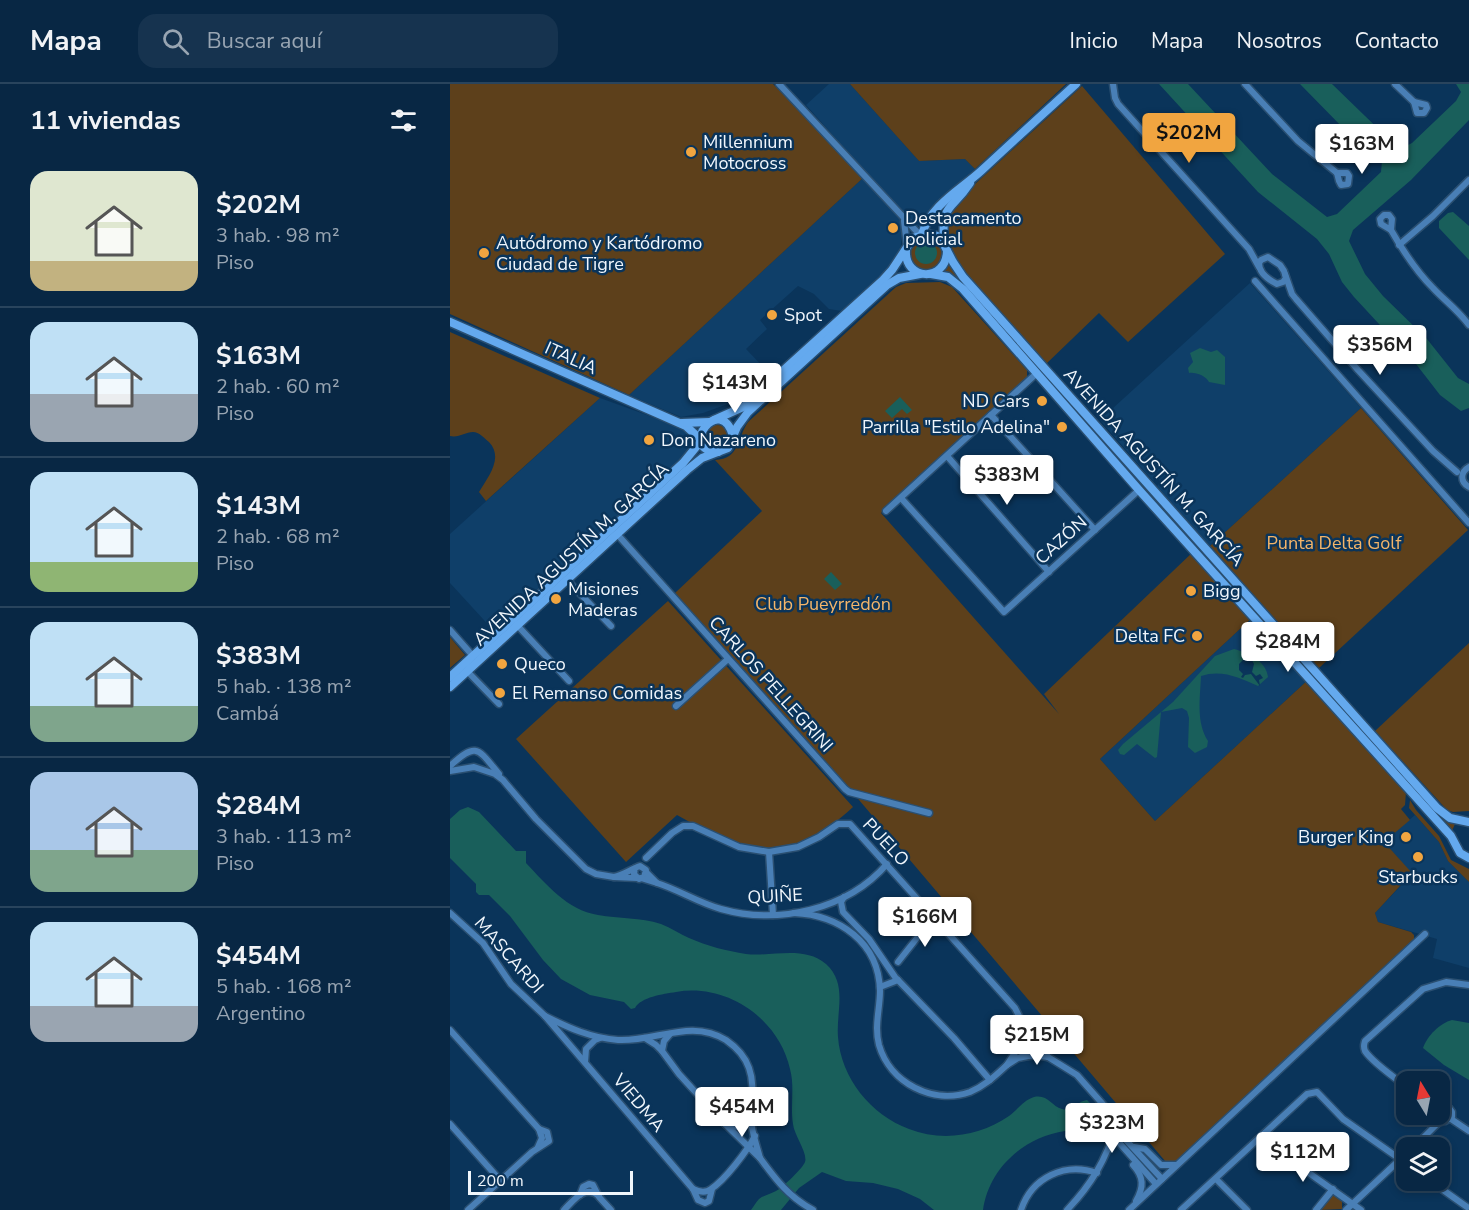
<!DOCTYPE html>
<html lang="es">
<meta charset="utf-8">
<style>
body{margin:0;font-family:"Nunito Sans",sans-serif;background:#16334f;color:#f1f3f6;height:100vh;display:flex;flex-direction:column;font-size:22px;white-space:nowrap}
*{box-sizing:border-box;margin:0}
p{font-size:20px;color:#98a5b2}
.icon{flex:none;width:33px;height:33px;fill:none;stroke:currentColor;stroke-width:2;stroke-linecap:round;stroke-linejoin:round}
.map{position:relative;flex:1;overflow:hidden}
.side{display:flex;flex-direction:column;background:#082744;width:450px}
.side>*{flex:none}
.needle{width:39px;rotate:350deg}
.buttons{position:absolute;left:946px;top:987px;display:grid;gap:12px}
.buttons a{display:grid;place-items:center;width:54px;height:54px;border-radius:12px;background:#082744;box-shadow:0 3px 9px #0003,0 0 0 2px #29445d;font-size:30px}
.scale{position:absolute;left:18px;bottom:15px;width:165px;box-sizing:border-box;padding-left:6px;border:3px solid #f0f6fc;border-top:0;font-size:16px;line-height:21px;white-space:nowrap;color:#f0f6fc;-webkit-text-stroke:4px #0a345a;paint-order:stroke}
.price{position:absolute;translate:-50% -51px;padding:0 14px;border-radius:6px;background:#fff;color:#222;font-size:20px;line-height:39px;filter:drop-shadow(0 2px 3px #0008)}
.price::after{content:'';position:absolute;left:50%;top:36px;width:18px;height:14px;margin-left:-9px;background:inherit;clip-path:polygon(0 0,100% 0,50% 100%)}
.price.current{background:#f1a540;color:#111}
ul{padding:0;list-style:none}
li{display:flex;align-items:center;gap:18px;height:150px;padding:0 30px}
li+li{border-top:2px solid #29445d}
li span{display:grid;place-items:center;flex:none;width:168px;height:120px;border-radius:18px;color:#555}
li>.icon{margin-inline-start:auto}
span .icon{width:72px;height:72px;fill:#fffc;stroke-width:1}
li b{font-size:26px}
h2{display:flex;justify-content:space-between;align-items:center;height:72px;padding:0 30px;font-size:26px}
header{display:flex;align-items:center;gap:36px;box-sizing:border-box;height:84px;padding:0 30px;background:#082744;border-bottom:2px solid #29445d}
header strong{font-size:28px}
nav{display:flex;gap:33px;margin-inline-start:auto;font-size:21px}
.search{width:420px;height:54px;background:#16334f;display:flex;align-items:center;gap:15px;box-sizing:border-box;padding:0 21px;border-radius:18px;color:#98a5b2;font-size:22px}
main{display:flex;flex:1;min-height:0}
.map>svg:first-child{display:block}
</style>
<header>
<strong>Mapa</strong>
<div class="search"><svg class="icon" aria-label="search" viewBox="0 0 24 24"><circle cx="10" cy="10" r="6"/><path d="M15 15l6 6"/></svg>Buscar aquí</div>
<nav><a>Inicio</a><a>Mapa</a><a>Nosotros</a><a>Contacto</a></nav>
</header>
<main>
<section class="side">
<h2>11 viviendas<svg class="icon" aria-label="filters" viewBox="0 0 24 24"><path d="M4 7h16M4 17h16"/><circle cx="9" cy="7" r="2"/><circle cx="15" cy="17" r="2"/></svg></h2>
<ul>
<li><span style="background:linear-gradient(#dfe7d0 75%,#c2b280 0)"><svg class="icon" aria-label="home" viewBox="0 0 24 24"><path d="M3 11l9-7 9 7M6 9v11h12V9"/></svg></span><div><b>$202M</b><p>3 hab. · 98 m²</p><p>Piso</p></div></li>
<li><span style="background:linear-gradient(#bfe0f5 60%,#9aa5b1 0)"><svg class="icon" aria-label="home" viewBox="0 0 24 24"><path d="M3 11l9-7 9 7M6 9v11h12V9"/></svg></span><div><b>$163M</b><p>2 hab. · 60 m²</p><p>Piso</p></div></li>
<li><span style="background:linear-gradient(#bfe0f5 75%,#8fb573 0)"><svg class="icon" aria-label="home" viewBox="0 0 24 24"><path d="M3 11l9-7 9 7M6 9v11h12V9"/></svg></span><div><b>$143M</b><p>2 hab. · 68 m²</p><p>Piso</p></div></li>
<li><span style="background:linear-gradient(#bfe0f5 70%,#7fa58c 0)"><svg class="icon" aria-label="home" viewBox="0 0 24 24"><path d="M3 11l9-7 9 7M6 9v11h12V9"/></svg></span><div><b>$383M</b><p>5 hab. · 138 m²</p><p>Cambá</p></div></li>
<li><span style="background:linear-gradient(#a9c7e8 65%,#7fa58c 0)"><svg class="icon" aria-label="home" viewBox="0 0 24 24"><path d="M3 11l9-7 9 7M6 9v11h12V9"/></svg></span><div><b>$284M</b><p>3 hab. · 113 m²</p><p>Piso</p></div></li>
<li><span style="background:linear-gradient(#bfe0f5 70%,#9aa5b1 0)"><svg class="icon" aria-label="home" viewBox="0 0 24 24"><path d="M3 11l9-7 9 7M6 9v11h12V9"/></svg></span><div><b>$454M</b><p>5 hab. · 168 m²</p><p>Argentino</p></div></li>
</ul>
</section>
<div class="map">
<svg width="1019" height="1126" viewBox="0 0 1019 1126">
<rect width="100%" height="100%" fill="#0a345a"/>
<!-- built -->
<g fill="#0f3f69">
<polygon points="379,0 400,0 469,77 515,75 525,85 484,123 475,139 471,142 465,143 356,21"/>
<polygon points="414,93 449,132 453,141 450,169 434,191 392,227 379,225 364,210 348,202 310,236 317,245 296,265 321,291 289,316 253,329 231,333 179,311"/>
<polygon points="800,199 911,324 760,462 707,402 711,398 707,394 703,397 650,336"/>
<polygon points="150,314 241,347 247,357 244,365 44,547 0,499 0,450"/>
<polygon points="804,532 860,594 705,737 650,675"/>
<polygon points="965,731 989,758 998,777 1019,798 1019,884 983,874 987,855 928,838 925,829 962,790 934,758"/>
</g>
<!-- green -->
<g fill="#5d401b">
<polygon points="0,0 323,0 414,93 179,311 0,230"/>
<polygon points="400,0 616,0 525,85 515,75 469,77"/>
<polygon points="632,2 775,170 678,258 649,229 595,281 512,188 497,152 497,132 525,100"/>
<circle cx="476" cy="170" r="16"/>
<polygon points="500,176 545,233 988,730 1005,740 1001,749 578,275 493,188"/>
<path d="M490,198L502,203L577,286V293L431,429L609,630L594,610L744,467L804,532L650,675L705,737L860,594L956,708L955,721L951,725L960,736L934,758L962,789L925,829L928,838L961,848L964,851V855L721,1084L387,690L225,509L312,427L265,376C290,375 287,354 298,338L446,203L456,199Z"/>
<path d="M0,248L150,314L36,417L29,408C38,393 54,374 39,358C34,354 29,348 23,348C15,348 9,354 0,352Z"/>
<polygon points="911,324 1018,446 869,584 760,462"/>
<circle cx="267" cy="353" r="12"/>
<path d="M218,517L403,723C358,764 327,778 269,752C254,745 241,739 227,731L176,778L66,655Z"/>
<polygon points="0,553 15,571 0,584"/>
<polygon points="1019,559 1019,727 1003,728 997,726 925,647"/>
<polygon points="960,716 966,726 989,752 1001,776 1019,785 1019,798 998,777 989,758 959,724"/>
<polygon points="883,1111 892,1117 892,1125 869,1126"/>
</g>
<!-- water -->
<g fill="#195f5b">
<polygon points="709,0 738,0 822,90 877,133 887,130 931,88 932,77 897,48 850,0 882,0 946,62 952,64 962,59 1006,17 1011,8 1006,0 1019,0 1019,36 961,96 903,146 899,157 915,190 933,212 977,255 1008,294 1019,300 1019,324 1011,327 990,311 966,280 904,213 892,198 879,170 867,155 808,108"/>
<polygon points="1003,128 1019,142 1019,176 989,144 989,137 998,129"/>
<circle cx="476" cy="169" r="11"/>
<path d="M750,264L761,268L767,266L775,273V301L759,298C756,292 746,288 739,289L738,284L743,278L740,269Z"/>
<polygon points="450,313 462,326 457,330 452,325 442,334 435,327"/>
<polygon points="381,488 392,500 385,506 374,495"/>
<path d="M784,565C799,569 816,577 818,593L808,602C790,594 772,585 751,592C750,615 746,638 758,657L757,663L745,669L738,663L739,634L737,627L732,624L711,628L707,673L705,674L687,660L674,671L670,670L668,666L673,660L723,618L765,572Z"/>
<path d="M18,723L29,728L66,767H76V779C96,800 117,826 148,831C169,835 190,833 211,840C221,844 230,850 239,854C257,862 277,867 296,870C322,873 354,861 376,880C398,900 386,927 388,953C391,994 421,1031 459,1045C492,1058 530,1052 559,1032C567,1026 574,1016 584,1013C598,1010 601,1022 612,1025C621,1028 628,1017 637,1016L641,1020L639,1036L642,1045C634,1048 624,1045 615,1047C574,1053 539,1084 533,1126H484L470,1115L448,1105L423,1099L396,1097L372,1088L349,1104L331,1126H301C304,1122 306,1118 309,1115C314,1111 321,1110 326,1107C332,1104 353,1084 355,1078C358,1069 344,1051 343,1040C340,1022 345,1003 340,985C329,935 277,899 226,908C213,910 191,913 185,924L181,925L174,918L140,911L111,895L93,876L60,832L39,811H29L26,808V800L0,774V735L10,726Z"/>
<path d="M1002,936L1019,939V996L994,981L973,964C977,952 990,939 1002,936Z"/>
</g>
<!-- pier -->
<polygon fill="#0a345a" points="799,570 804,580 802,588 806,592 810,590 813,594 809,596 810,602 801,590 795,591 793,594 791,593 793,590 789,586 789,580 793,576 799,576"/>
<g fill="none" stroke-linecap="round" stroke-linejoin="round">
<defs>
<g id="street">
<polyline points="329,0 470,151"/>
<polyline points="663,0 665,14 668,20 799,165 809,183"/>
<polyline points="795,0 848,57 887,89"/>
<polyline points="945,0 964,18"/>
<polygon points="964,18 976,21 977,24 974,29 967,29"/>
<polygon points="887,89 897,89 899,92 898,100 891,101 889,97"/>
<polygon points="934,131 939,131 942,135 941,146 931,140 930,135"/>
<polyline points="454,137 457,162"/>
<path d="M941,146C953,167 965,186 983,204C995,217 1007,225 1019,241"/>
<polyline points="949,161 983,132 1019,96"/>
<path d="M818,173L830,181L834,187L836,194L833,198L827,200C819,196 809,189 809,179L811,176Z"/>
<polyline points="835,190 842,210 846,215 908,286 983,367 1007,388"/>
<polyline points="805,197 1019,439"/>
<polyline points="541,331 645,446"/>
<polyline points="497,372 599,488"/>
<path d="M1019,383C1010,388 1010,398 1019,403"/>
<polyline points="451,414 554,528 689,406"/>
<polyline points="436,427 587,289"/>
<polyline points="167,450 395,705 399,708 479,729"/>
<polyline points="117,496 161,542"/>
<polyline points="67,541 119,597"/>
<polyline points="0,546 23,572"/>
<polyline points="17,587 49,620"/>
<polyline points="226,622 278,575"/>
<path d="M0,682C27,657 28,665 49,690"/>
<polyline points="0,687 24,683 45,690 53,696 86,735 136,785 146,790 164,793"/>
<polyline points="319,768 323,831"/>
<polyline points="196,774 222,749 233,742 243,742 289,763 319,768 348,763 369,753 388,740 400,740 565,924 574,942"/>
<path d="M185,784L184,790L189,795L194,793L196,786L190,782C181,785 174,791 164,793L187,794"/>
<polyline points="191,794 207,799 196,788"/>
<path d="M207,799C229,806 249,819 271,825C328,841 397,826 437,780"/>
<polyline points="394,813 391,818 393,828 419,855 445,893 504,954 540,996"/>
<polyline points="0,829 33,859 61,900 95,932"/>
<path d="M344,829C389,831 429,858 430,907C430,925 424,942 429,961C440,999 483,1021 520,1008C535,1002 546,991 557,981"/>
<polyline points="448,878 467,854 488,837"/>
<polyline points="430,903 448,896"/>
<polyline points="0,946 89,1045 92,1054 88,1063"/>
<polyline points="195,954 206,961 212,967 214,957 220,950"/>
<circle cx="579" cy="963" r="9"/>
<polyline points="573,956 574,942 582,955"/>
<polyline points="570,961 557,981 568,974 578,972"/>
<path d="M212,967L229,990L269,1034L310,1074C307,1062 301,1047 301,1034C301,1016 305,1001 299,984C295,972 286,963 276,956C241,934 206,958 168,956C141,954 119,944 95,932L243,1105L248,1116L255,1119L259,1117L262,1105"/>
<polyline points="583,971 598,973 588,961"/>
<polyline points="598,973 627,991 658,1026"/>
<polyline points="135,978 136,965 145,956 150,954"/>
<path d="M957,1003C945,994 923,979 915,967C913,962 914,961 915,957L973,905L996,898L1019,901"/>
<circle cx="657" cy="1035" r="9"/>
<polyline points="988,1030 991,1036 995,1037 1002,1033 1002,1028 999,1024 994,1024 990,1026"/>
<polyline points="1001,1035 1019,1047"/>
<polyline points="0,1040 50,1096"/>
<polyline points="275,1040 288,1043 301,1034"/>
<polyline points="664,1040 674,1054 712,1095"/>
<polyline points="656,1044 706,1100"/>
<polyline points="815,1049 845,1079 911,1126"/>
<polyline points="684,1063 695,1065 711,1081 726,1081"/>
<polyline points="963,1064 991,1036"/>
<path d="M310,1074C326,1096 339,1113 363,1126"/>
<path d="M683,1081C694,1093 694,1103 686,1117"/>
<polyline points="766,1095 797,1126"/>
<polyline points="979,1096 1017,1123"/>
<path d="M243,1105C249,1108 256,1109 261,1105C275,1096 297,1067 305,1052"/>
<polyline points="130,1111 133,1103 139,1100 143,1101 149,1113 161,1126"/>
<polyline points="18,1126 82,1068 99,1057 97,1048 89,1045"/>
<path d="M114,1126C124,1116 135,1100 149,1112"/>
<path d="M571,1126C582,1093 615,1078 647,1089"/>
<path d="M617,1126C641,1101 656,1076 666,1042"/>
<polyline points="679,1126 975,850"/>
<polyline points="731,1126 857,1010 867,1008 893,1035 957,1080"/>
<polyline points="866,1126 883,1105"/>
<polyline points="896,1126 957,1069"/>
</g>
<g id="secondary">
<path d="M472,150C481,121 510,106 531,87C562,58 594,29 626,0"/>
<path d="M494,159C491,118 501,128 520,99"/>
<path d="M456,166C454,197 496,199 497,167"/>
<polyline points="481,190 498,193 513,205 689,406 1001,752 1010,769 1019,774"/>
<polyline points="0,238 236,342 250,355"/>
<polyline points="264,336 293,323 433,196 442,186 463,154 479,150 487,152 492,157 503,178 513,193 987,724 1000,734 1019,738"/>
<polyline points="232,339 260,338"/>
<path d="M268,368C226,366 271,308 283,352"/>
<polyline points="0,593 233,379 251,357"/>
<polyline points="0,603 237,386 252,374 278,364 287,343 298,328 437,201 449,194 470,190"/>
</g>
</defs>
<!-- street casing -->
<use href="#street" stroke="#2a4f71" stroke-width="9"/>
<!-- secondary casing -->
<use href="#secondary" stroke="#2a4f71" stroke-width="11"/>
<!-- street -->
<use href="#street" stroke="#497fb6" stroke-width="6"/>
<!-- secondary -->
<use href="#secondary" stroke="#64a9ee" stroke-width="8"/>
</g>
<!-- markers -->
<g fill="#f1a540" stroke="#0a345a" stroke-width="2">
<circle cx="241" cy="68" r="6"/>
<circle cx="443" cy="144" r="6"/>
<circle cx="34" cy="169" r="6"/>
<circle cx="322" cy="231" r="6"/>
<circle cx="592" cy="317" r="6"/>
<circle cx="612" cy="343" r="6"/>
<circle cx="199" cy="356" r="6"/>
<circle cx="741" cy="507" r="6"/>
<circle cx="106" cy="515" r="6"/>
<circle cx="747" cy="552" r="6"/>
<circle cx="52" cy="580" r="6"/>
<circle cx="50" cy="609" r="6"/>
<circle cx="956" cy="753" r="6"/>
<circle cx="968" cy="773" r="6"/>
</g>
<g text-anchor="middle" stroke-width="5" stroke-linejoin="round" paint-order="stroke">
<!-- poi labels -->
<g font-size="18" fill="#f0f6fc" stroke="#0a345a" text-anchor="start">
<text x="253" y="64">Millennium<tspan x="253" dy="21">Motocross</tspan></text>
<text x="455" y="140">Destacamento<tspan x="455" dy="21">policial</tspan></text>
<text x="46" y="165">Autódromo y Kartódromo<tspan x="46" dy="21">Ciudad de Tigre</tspan></text>
<text x="334" y="237">Spot</text>
<text x="580" y="323" text-anchor="end">ND Cars</text>
<text x="600" y="349" text-anchor="end">Parrilla "Estilo Adelina"</text>
<text x="211" y="362">Don Nazareno</text>
<text x="118" y="511">Misiones<tspan x="118" dy="21">Maderas</tspan></text>
<text x="753" y="513">Bigg</text>
<text x="735" y="558" text-anchor="end">Delta FC</text>
<text x="64" y="586">Queco</text>
<text x="62" y="615">El Remanso Comidas</text>
<text x="944" y="759" text-anchor="end">Burger King</text>
<text x="968" y="799" text-anchor="middle">Starbucks</text>
</g>
<!-- street labels -->
<g font-size="18" fill="#f0f6fc" stroke="#0a345a">
<text transform="translate(121 274) rotate(24)" y="6">ITALIA</text>
<text transform="translate(704 383) rotate(48)" y="6">AVENIDA AGUSTÍN M. GARCÍA</text>
<text transform="translate(611 456) rotate(-42)" y="6">CAZÓN</text>
<text transform="translate(121 470) rotate(-43)" y="6">AVENIDA AGUSTÍN M. GARCÍA</text>
<text transform="translate(321 600) rotate(48)" y="6">CARLOS PELLEGRINI</text>
<text transform="translate(436 758) rotate(47)" y="6">PUELO</text>
<text transform="translate(325 812) rotate(-3)" y="6">QUIÑE</text>
<text transform="translate(59 871) rotate(49)" y="6">MASCARDI</text>
<text transform="translate(189 1019) rotate(50)" y="6">VIEDMA</text>
</g>
<!-- park labels -->
<g font-size="18" fill="#f4b569" stroke="#0a345a">
<text x="884" y="465">Punta Delta Golf</text>
<text x="373" y="526">Club Pueyrredón</text>
</g>
</g>
</svg>
<div class="buttons">
<a><svg class="needle" viewBox="-14 -14 28 28"><path d="M0-13l5 13h-10z" fill="#e53935"/><path d="M0 13l5-13h-10z" fill="#98a5b2"/></svg></a>
<a><svg class="icon" aria-label="layers" viewBox="0 0 24 24"><path d="M12 4l9 5-9 5-9-5zM3 14l9 5 9-5"/></svg></a>
</div>
<div class="scale">200 m</div>
<b class="price current" style="left:739px;top:80px">$202M</b>
<b class="price" style="left:912px;top:91px">$163M</b>
<b class="price" style="left:930px;top:292px">$356M</b>
<b class="price" style="left:285px;top:330px">$143M</b>
<b class="price" style="left:557px;top:422px">$383M</b>
<b class="price" style="left:838px;top:589px">$284M</b>
<b class="price" style="left:475px;top:864px">$166M</b>
<b class="price" style="left:587px;top:982px">$215M</b>
<b class="price" style="left:292px;top:1054px">$454M</b>
<b class="price" style="left:662px;top:1070px">$323M</b>
<b class="price" style="left:853px;top:1099px">$112M</b>
</div>
</main>
